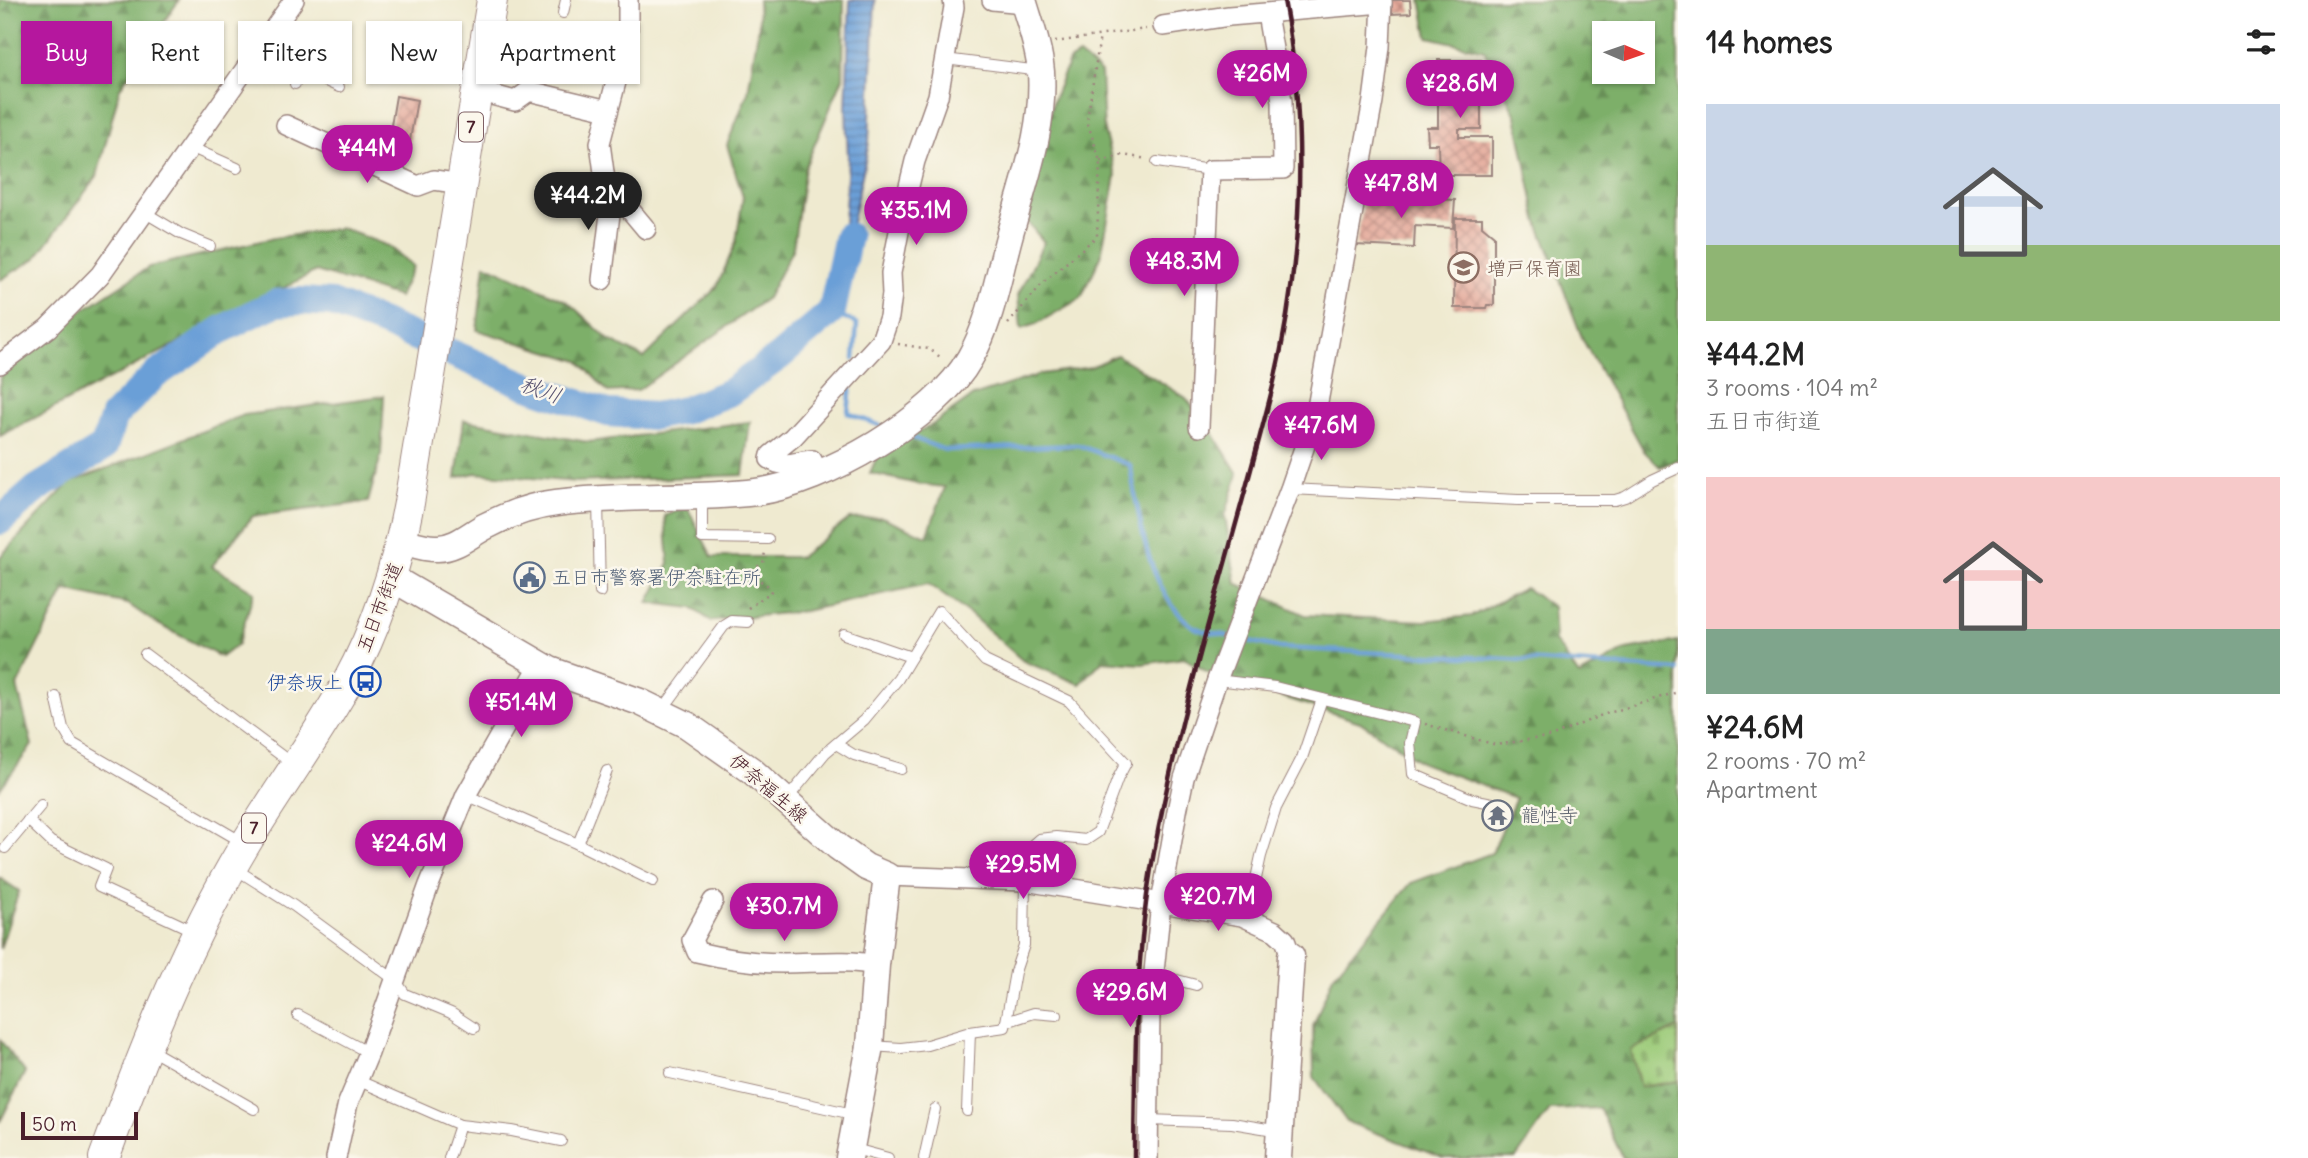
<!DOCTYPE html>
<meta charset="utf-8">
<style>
body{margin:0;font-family:Delius,"Klee One",sans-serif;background:#f2f2f2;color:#222;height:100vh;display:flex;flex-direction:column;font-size:26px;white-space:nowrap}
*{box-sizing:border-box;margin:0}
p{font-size:23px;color:#767676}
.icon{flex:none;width:38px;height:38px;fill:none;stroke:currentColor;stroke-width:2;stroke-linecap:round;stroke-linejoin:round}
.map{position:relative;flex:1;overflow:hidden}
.panel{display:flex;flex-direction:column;background:#fff;width:630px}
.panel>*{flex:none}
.top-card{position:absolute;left:21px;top:21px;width:665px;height:63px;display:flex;gap:14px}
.needle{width:46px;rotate:92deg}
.fabs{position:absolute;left:1592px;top:21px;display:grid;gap:14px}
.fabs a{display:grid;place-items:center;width:63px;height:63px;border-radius:0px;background:#fff;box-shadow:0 2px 5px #0004;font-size:35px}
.scale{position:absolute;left:21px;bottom:18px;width:117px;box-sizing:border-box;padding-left:7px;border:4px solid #4a1f2b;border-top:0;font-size:19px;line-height:24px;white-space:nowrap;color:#4a1f2b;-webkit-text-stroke:5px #fbf7ec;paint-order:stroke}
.price{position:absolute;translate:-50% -60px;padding:0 16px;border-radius:24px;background:#b5179e;color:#fff;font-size:23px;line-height:46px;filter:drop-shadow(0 2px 4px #0008)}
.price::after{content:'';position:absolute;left:50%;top:42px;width:21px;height:16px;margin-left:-10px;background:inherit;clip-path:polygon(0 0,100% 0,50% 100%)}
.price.selected{background:#222;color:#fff}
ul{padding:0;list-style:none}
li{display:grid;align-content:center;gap:14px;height:371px;padding:0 28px}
li span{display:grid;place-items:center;height:217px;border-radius:0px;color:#555}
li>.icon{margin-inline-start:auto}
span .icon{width:126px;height:126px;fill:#fffc;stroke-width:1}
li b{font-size:30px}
h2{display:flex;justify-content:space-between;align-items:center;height:84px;padding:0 28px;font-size:30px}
.tag{padding:0 24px;border-radius:0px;background:#fff;box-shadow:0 2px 5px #0004;font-size:24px;line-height:63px}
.tag.selected{background:#b5179e;color:#fff}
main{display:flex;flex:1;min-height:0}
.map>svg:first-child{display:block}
</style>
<main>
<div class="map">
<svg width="1678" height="1158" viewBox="0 0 1678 1158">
<defs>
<pattern id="forest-firs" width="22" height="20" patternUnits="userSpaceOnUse" patternTransform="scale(1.75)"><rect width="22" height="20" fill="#7daf69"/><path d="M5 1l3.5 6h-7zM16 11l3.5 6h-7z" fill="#688e57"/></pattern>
<pattern id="cemetery-stones" width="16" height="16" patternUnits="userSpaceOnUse" patternTransform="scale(1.75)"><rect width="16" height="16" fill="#9ccb79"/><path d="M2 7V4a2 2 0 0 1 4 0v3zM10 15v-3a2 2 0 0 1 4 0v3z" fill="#88ae69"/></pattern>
<pattern id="water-rules" width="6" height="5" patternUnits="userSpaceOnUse" patternTransform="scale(1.75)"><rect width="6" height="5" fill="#6b9fd7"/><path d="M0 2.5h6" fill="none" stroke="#5a81af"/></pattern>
<pattern id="building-cross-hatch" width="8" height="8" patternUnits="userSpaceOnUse" patternTransform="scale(1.75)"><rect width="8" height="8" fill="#e4a899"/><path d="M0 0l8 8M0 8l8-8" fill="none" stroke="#bb887d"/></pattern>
</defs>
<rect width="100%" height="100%" fill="#fbf7ec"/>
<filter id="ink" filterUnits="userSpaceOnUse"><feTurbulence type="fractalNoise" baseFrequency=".0143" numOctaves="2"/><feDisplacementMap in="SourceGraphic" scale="14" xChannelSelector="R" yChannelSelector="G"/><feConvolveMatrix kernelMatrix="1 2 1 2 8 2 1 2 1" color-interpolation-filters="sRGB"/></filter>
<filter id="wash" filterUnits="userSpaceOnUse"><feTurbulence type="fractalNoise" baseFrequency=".00686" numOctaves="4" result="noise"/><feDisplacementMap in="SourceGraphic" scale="28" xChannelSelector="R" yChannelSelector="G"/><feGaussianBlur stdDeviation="1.57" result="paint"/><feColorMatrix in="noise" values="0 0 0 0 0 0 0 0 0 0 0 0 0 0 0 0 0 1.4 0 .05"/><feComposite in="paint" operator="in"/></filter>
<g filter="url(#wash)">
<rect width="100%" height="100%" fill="#efead0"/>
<!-- forest -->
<g fill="url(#forest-firs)" stroke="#64674a" stroke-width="2" fill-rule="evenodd">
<polygon points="0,0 179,0 120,88 97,176 36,258 0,280"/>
<polygon points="758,0 844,0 843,78 805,167 793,248 767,298 638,390 608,392 579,361 477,330 485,264 567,301 609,340 644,358 717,287 736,242 743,197 727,145 748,92 759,24"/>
<path d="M1421,0H1678V459L1660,467L1644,451L1583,340L1537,220L1516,116L1484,50L1428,37ZM1605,33H1643V72H1605Z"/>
<polygon points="1079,55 1101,73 1104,131 1116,176 1101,256 1081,298 1036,324 1021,329 1018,295 1044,242 1023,217 1054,98 1069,61"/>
<polygon points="341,228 388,246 413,266 399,297 316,271 0,436 0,377 71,318 149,267 274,238"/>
<polygon points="1117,355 1186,398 1214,435 1238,474 1225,516 1236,583 1305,615 1424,621 1472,616 1525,588 1553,607 1555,641 1579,676 1626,650 1678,641 1678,1028 1631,1050 1640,1087 1678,1081 1678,1158 1623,1158 1599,1108 1550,1110 1516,1158 1443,1158 1347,1122 1314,1077 1313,1026 1333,976 1411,883 1492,853 1516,798 1422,763 1360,722 1209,673 1184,658 1142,664 1102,661 1080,684 1023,661 970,614 928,584 805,611 711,621 692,608 648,603 669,563 665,516 687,507 712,557 800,557 849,519 882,517 927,536 945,487 917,484 870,473 879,452 932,425 973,396 1041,374 1091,367"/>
<polygon points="384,396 381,455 368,502 253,516 212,566 254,592 238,644 221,657 154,622 128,604 65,590 17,686 32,745 0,789 0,557 69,483 244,415"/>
<polygon points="464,420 588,442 750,422 743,475 576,482 475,473 456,478"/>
<polygon points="0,878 19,891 0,949"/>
<polygon points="0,1040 25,1072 0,1122"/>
</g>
<!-- cemetery -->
<polygon fill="url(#cemetery-stones)" stroke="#737552" stroke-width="2" points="1678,1028 1678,1081 1640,1087 1631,1050"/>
<!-- water -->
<polygon fill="url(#water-rules)" stroke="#5a5f81" stroke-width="2" points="850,0 875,0 869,143 841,274 848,159 846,109"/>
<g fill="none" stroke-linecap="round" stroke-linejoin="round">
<!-- stream -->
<g stroke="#6b9fd7" stroke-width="4.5">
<polyline points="832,311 857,324 854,359"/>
<polyline points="851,385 848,413 886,428"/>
<path d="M908,436L945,450L1078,445L1130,465C1139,517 1147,590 1191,625C1199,632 1217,633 1228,636"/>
<polyline points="1240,639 1280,648 1508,659 1678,670"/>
</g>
<!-- river -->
<polyline stroke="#6b9fd7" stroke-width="28" points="0,521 36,489 104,447 114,416 154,376 221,330 250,315 276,303 300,301 332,303 383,323 525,385 608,413 655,416 685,410 730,392 780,356 832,311 848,236"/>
</g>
<g id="blocks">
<!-- building -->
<g fill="url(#building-cross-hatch)">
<polygon points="1391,0 1410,0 1411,13 1392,14"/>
<polygon points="1438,60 1481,60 1481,129 1459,129 1459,137 1492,137 1492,175 1439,175 1438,144 1428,144 1427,127 1438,127"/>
<polygon points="396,96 417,100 409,146 388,143"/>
<polygon points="1365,196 1455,200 1453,228 1415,226 1414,248 1356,245"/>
<polygon points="1455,218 1482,218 1482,226 1494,236 1494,305 1487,305 1486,308 1454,308"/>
</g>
</g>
</g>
<g filter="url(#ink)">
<use href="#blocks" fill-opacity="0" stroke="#9c847e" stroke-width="2"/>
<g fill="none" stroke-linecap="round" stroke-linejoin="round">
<defs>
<g id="lane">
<polyline points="563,13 566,0"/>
<polyline points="283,17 295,46 295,84"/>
<polyline points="945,59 1040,71"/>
<polyline points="295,67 339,87"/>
<polyline points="190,147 237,168"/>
<polyline points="1157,162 1210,170"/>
<polyline points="144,212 181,234 210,246"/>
<polyline points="1290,489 1518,500 1615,500 1625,497 1652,480 1678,468"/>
<polyline points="702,496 702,538 768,539"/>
<polyline points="598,501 600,592"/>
<polyline points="844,634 911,657"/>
<polyline points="145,654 294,765"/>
<polyline points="1217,680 1275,687 1415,722 1410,743 1413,774 1472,799 1492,803"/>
<polyline points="56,697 63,728 72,743 244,843"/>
<polyline points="663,709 724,626 732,621 748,622"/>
<polyline points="836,744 854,755 901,769"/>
<polyline points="466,795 578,844 653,881"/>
<polyline points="787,799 825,753 864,720 898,679 939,611 985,661 1069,701 1126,763 1118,778 1098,832 1086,840 1056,837 1039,839 1030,847 1025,881 1024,945 1015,972 1006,1022"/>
<polyline points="28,820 51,842 106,869 99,887 196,932"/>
<polyline points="578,844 607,771"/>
<polyline points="5,848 41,805"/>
<polyline points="234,868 294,906 395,980 405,994 451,1013 474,1028"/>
<polyline points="1247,919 1261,856 1276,808 1302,758 1322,699"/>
<polyline points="1154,974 1196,985"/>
<polyline points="298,1015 369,1053"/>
<polyline points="871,1046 901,1048 927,1045 970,1032 1005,1027 1006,1022 1034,1013 1057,1015"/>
<polyline points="149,1049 254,1109"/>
<polyline points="670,1073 857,1115"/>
<polyline points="357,1080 460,1125 512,1131 561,1141"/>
<polyline points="967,1111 970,1032"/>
<polyline points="1148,1120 1232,1123 1280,1131"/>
<polyline points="851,1148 888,1158"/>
<polyline points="449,1158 460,1125"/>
<polyline points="924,1158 935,1109"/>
</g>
<g id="street">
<polyline points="628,0 628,36 600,143 605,180 646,229"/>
<polyline points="992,0 1024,3"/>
<polyline points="1163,26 1229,16 1382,3"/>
<polyline points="477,91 515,101 529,91 608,110"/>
<polyline points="286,125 418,186 434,180 462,184"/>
<polyline points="602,280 610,214 610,187"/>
<polyline points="0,364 48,328 100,275 294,0"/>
<polyline points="1199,427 1210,170 1283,169 1282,101 1267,14"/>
<path d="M819,473L812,460C798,461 782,469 770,459L771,455L793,437L881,341L889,317L892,294L891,273L903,211L915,161L938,96L954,7L953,0"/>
<polyline points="887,876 1025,881 1242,916 1275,931 1285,940 1291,956"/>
<path d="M713,901L692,940L697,952C726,959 754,963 784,963C815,963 846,959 876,965"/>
<polyline points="336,1158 348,1103 369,1053 429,885 466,795 540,665"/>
<polyline points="1148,1158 1150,1011 1161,903 1177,811 1184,778 1217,680 1290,489 1316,413 1373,101 1380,47 1382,0"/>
</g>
<g id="secondary">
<path d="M402,541C413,544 427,549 438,548C456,548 470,534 486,526C507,515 531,506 556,503C622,494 690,500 756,492C824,483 937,418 970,358C991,322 998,277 1009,237C1023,184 1045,128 1041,72C1039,47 1030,24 1023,0"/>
<polyline points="392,578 550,670 640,702 687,725 751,770 838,847 866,867 887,876 876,965 870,1046 849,1158"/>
<polyline points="1278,1158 1291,956"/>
</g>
<path id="primary" d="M104,1158C141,1058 179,960 232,867C267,804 312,746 347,683C378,626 397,566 409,503L492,0"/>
</defs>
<!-- lane casing -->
<use href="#lane" stroke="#9c847e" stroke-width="12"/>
<!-- street casing -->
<use href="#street" stroke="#9c847e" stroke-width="22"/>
<!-- secondary casing -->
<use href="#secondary" stroke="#9c847e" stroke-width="29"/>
<!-- primary casing -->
<use href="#primary" stroke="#9c847e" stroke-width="32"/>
<!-- path -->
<g stroke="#9c847e" stroke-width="2.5" stroke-dasharray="2 5" stroke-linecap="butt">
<polyline points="1055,42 1146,29"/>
<polyline points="1100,161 1123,155 1147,159"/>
<polyline points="1008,324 1042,284 1097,236 1100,161 1087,121 1100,36"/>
<polyline points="898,344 929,349 943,359"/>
<polyline points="748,608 771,592 767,585 748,573 763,563 765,552"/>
<polyline points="1425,724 1496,745 1553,736 1602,715 1678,692"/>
</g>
<!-- lane -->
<use href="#lane" stroke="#fff" stroke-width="10"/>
<!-- street -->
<use href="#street" stroke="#fff" stroke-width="19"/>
<!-- secondary -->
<use href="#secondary" stroke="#fff" stroke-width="26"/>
<!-- primary -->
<use href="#primary" stroke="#fff" stroke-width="30"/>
<!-- rail -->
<path stroke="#4a1f2b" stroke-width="4.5" d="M1134,1158C1135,1056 1135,953 1154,852C1183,694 1234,541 1273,386C1303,259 1308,128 1284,0"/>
</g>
</g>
<!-- icons -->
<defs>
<symbol id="school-ring" viewBox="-11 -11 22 22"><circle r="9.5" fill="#fbf7ec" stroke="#8d6e63" stroke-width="1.5"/><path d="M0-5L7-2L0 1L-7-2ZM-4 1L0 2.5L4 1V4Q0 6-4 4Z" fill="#8d6e63"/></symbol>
<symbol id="civic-ring" viewBox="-11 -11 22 22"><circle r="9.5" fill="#fbf7ec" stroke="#5c6f8a" stroke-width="1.5"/><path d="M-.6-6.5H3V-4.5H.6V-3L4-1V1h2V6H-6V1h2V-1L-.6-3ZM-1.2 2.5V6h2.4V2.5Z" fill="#5c6f8a"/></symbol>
<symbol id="bus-ring" viewBox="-11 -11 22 22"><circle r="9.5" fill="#fbf7ec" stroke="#1a4fb4" stroke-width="1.5"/><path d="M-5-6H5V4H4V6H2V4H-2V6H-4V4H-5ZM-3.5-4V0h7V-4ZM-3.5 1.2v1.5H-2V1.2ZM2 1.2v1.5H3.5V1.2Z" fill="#1a4fb4"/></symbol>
<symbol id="temple-ring" viewBox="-11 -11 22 22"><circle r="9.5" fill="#fbf7ec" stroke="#6b7280" stroke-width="1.5"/><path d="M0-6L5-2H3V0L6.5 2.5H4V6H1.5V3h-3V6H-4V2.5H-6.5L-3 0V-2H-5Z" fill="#6b7280"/></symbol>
</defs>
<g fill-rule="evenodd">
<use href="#school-ring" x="1446" y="250" width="35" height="35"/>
<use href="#civic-ring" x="512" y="560" width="35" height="35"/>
<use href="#bus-ring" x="348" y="664" width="35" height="35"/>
<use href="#temple-ring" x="1480" y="798" width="35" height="35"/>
</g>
<g text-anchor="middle" stroke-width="5" stroke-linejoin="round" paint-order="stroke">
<!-- shield labels -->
<g fill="#fbf7ec" stroke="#7f6065" stroke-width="2">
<rect x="459" y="112.5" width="24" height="29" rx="5"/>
<rect x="242" y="813.5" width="24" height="29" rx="5"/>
</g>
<g font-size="18" font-weight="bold" fill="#4a1f2b">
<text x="471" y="133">7</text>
<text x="254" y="834">7</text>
</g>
<!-- education labels -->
<g font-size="19" fill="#785e54" stroke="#fbf7ec" text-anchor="start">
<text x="1487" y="275">増戸保育園</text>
</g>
<!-- service labels -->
<g font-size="19" fill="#4e5e75" stroke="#fbf7ec" text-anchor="start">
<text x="552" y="584">五日市警察署伊奈駐在所</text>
</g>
<!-- street labels -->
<g font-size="19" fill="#4a1f2b" stroke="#fbf7ec">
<text transform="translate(379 607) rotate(-69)" y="7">五日市街道</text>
<text transform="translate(769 788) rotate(40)" y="7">伊奈福生線</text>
</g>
<!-- transit labels -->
<g font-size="19" fill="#164399" stroke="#fbf7ec" text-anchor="end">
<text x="343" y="689">伊奈坂上</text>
</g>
<!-- worship labels -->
<g font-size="19" fill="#5b616d" stroke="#fbf7ec" text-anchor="start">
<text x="1521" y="822">龍性寺</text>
</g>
<!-- water labels -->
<g font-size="21" font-style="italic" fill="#575270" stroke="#fbf7ec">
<text transform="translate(541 390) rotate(20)" y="7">秋川</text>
</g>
</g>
</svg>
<div class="fabs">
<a><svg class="needle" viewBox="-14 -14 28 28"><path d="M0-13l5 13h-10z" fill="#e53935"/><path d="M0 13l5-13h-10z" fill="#767676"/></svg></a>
</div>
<div class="scale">50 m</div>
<b class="price" style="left:1262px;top:110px">¥26M</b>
<b class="price" style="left:1460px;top:120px">¥28.6M</b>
<b class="price" style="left:367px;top:185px">¥44M</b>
<b class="price" style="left:1401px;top:220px">¥47.8M</b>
<b class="price selected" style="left:588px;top:232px">¥44.2M</b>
<b class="price" style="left:916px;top:247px">¥35.1M</b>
<b class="price" style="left:1184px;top:298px">¥48.3M</b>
<b class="price" style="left:1321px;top:462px">¥47.6M</b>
<b class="price" style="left:521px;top:739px">¥51.4M</b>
<b class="price" style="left:409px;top:880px">¥24.6M</b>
<b class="price" style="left:1023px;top:901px">¥29.5M</b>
<b class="price" style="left:1218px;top:933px">¥20.7M</b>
<b class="price" style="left:784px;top:943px">¥30.7M</b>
<b class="price" style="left:1130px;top:1029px">¥29.6M</b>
<div class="top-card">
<a class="tag selected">Buy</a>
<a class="tag">Rent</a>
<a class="tag">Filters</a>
<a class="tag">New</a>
<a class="tag">Apartment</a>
</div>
</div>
<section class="panel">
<h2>14 homes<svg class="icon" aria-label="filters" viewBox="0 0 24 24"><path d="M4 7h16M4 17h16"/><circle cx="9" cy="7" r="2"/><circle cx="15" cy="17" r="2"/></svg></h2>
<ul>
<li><span style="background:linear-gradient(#c9d6e8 65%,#8fb573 0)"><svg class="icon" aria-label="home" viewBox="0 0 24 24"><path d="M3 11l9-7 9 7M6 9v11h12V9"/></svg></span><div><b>¥44.2M</b><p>3 rooms · 104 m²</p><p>五日市街道</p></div></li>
<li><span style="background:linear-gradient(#f6c9c9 70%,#7fa58c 0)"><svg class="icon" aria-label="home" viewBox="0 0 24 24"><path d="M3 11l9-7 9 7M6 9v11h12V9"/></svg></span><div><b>¥24.6M</b><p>2 rooms · 70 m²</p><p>Apartment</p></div></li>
</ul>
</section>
</main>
